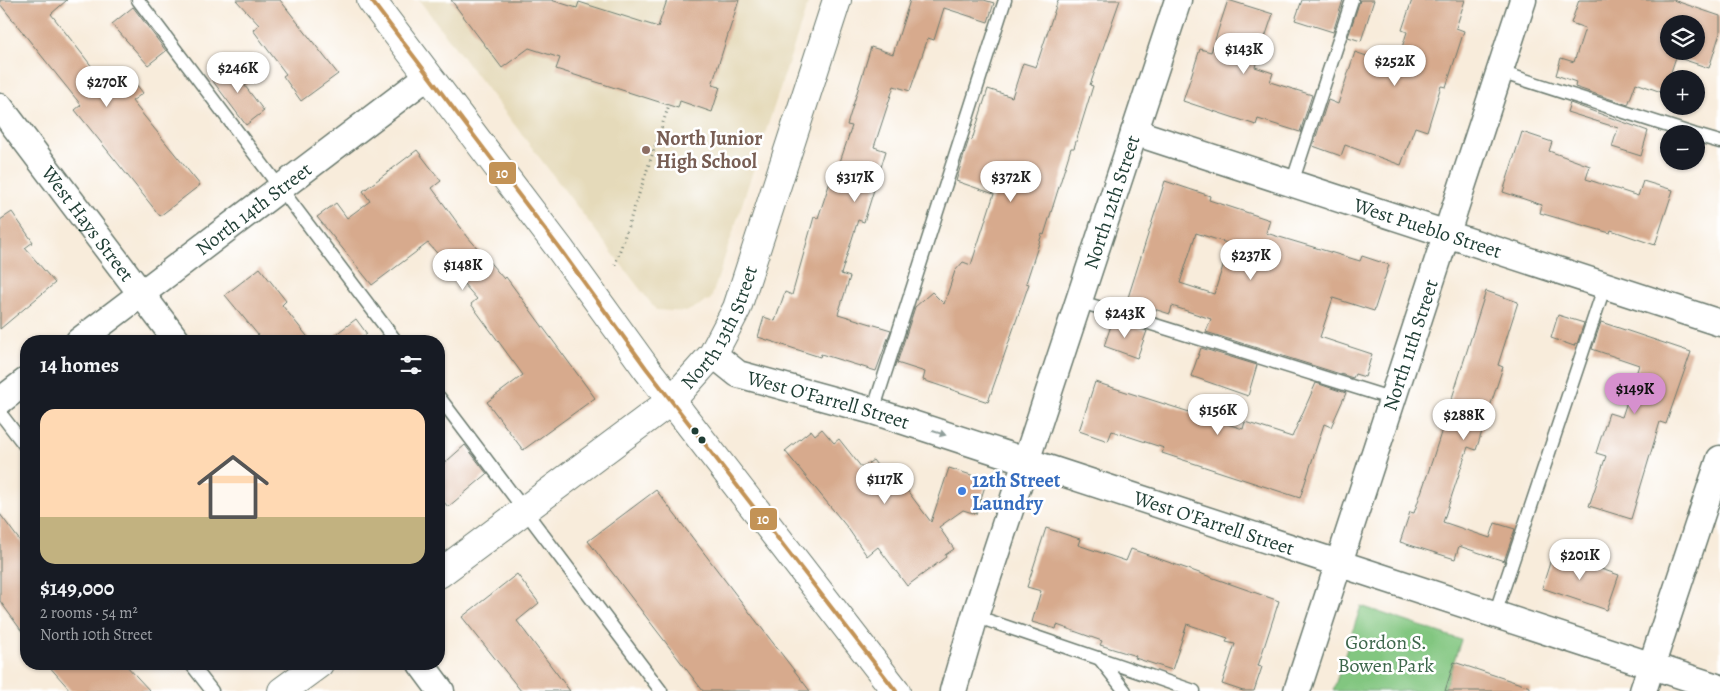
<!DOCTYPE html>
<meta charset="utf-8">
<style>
body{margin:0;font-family:Alegreya,serif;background:#242831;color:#f1f3f6;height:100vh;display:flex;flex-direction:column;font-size:19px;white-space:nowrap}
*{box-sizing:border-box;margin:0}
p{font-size:16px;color:#9ea1a6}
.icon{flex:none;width:28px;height:28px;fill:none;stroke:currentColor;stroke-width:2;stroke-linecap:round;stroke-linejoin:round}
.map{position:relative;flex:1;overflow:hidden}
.side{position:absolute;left:20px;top:335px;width:425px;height:335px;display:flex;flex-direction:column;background:#171b24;border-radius:20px;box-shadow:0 1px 4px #0004}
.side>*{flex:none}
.fabs{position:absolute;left:1660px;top:15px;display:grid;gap:10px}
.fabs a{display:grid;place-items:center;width:45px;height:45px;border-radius:50%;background:#171b24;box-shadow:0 1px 4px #0004;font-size:25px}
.price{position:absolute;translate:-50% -42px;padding:0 11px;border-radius:18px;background:#fff;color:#222;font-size:16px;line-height:32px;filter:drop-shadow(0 1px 2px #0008)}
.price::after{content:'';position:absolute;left:50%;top:30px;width:15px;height:11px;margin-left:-8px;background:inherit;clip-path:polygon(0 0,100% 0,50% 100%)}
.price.on{background:#d690ce;color:#111}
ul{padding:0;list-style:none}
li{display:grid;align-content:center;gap:10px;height:265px;padding:0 20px}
li span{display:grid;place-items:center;height:155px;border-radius:15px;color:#555}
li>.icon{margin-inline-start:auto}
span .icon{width:90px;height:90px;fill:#fffc;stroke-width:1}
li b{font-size:21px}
h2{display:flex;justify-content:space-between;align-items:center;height:60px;padding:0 20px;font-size:21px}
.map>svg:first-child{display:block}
</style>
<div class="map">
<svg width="1720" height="691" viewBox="0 0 1720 691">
<rect width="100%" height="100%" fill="#fff"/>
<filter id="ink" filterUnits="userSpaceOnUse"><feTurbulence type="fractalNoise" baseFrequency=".02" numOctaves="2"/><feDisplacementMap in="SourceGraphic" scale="10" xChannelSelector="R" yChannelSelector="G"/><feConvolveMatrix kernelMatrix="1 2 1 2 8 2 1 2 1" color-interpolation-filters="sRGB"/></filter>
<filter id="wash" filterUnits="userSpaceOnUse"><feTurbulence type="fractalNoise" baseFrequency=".0096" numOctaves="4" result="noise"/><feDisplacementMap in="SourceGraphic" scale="20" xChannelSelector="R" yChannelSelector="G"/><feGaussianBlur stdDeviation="1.12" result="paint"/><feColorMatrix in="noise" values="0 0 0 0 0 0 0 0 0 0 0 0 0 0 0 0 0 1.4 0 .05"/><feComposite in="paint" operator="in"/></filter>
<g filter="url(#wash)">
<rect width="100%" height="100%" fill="#f8ecdb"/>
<!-- built -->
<polygon fill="#e5daba" points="419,0 809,0 711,299 686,312 656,310"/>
<!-- green -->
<polygon fill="#82c680" stroke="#50825a" points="1361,606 1461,640 1444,691 1333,691"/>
<g id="blocks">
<!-- building -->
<g fill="#d7aa8d" fill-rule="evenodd">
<polygon points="0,0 67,0 51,14 107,86 126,71 143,93 132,101 200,185 160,216 75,110 81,105 0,4"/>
<polygon points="236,0 280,0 338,74 301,101 283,76 286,74 253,30 259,25"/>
<polygon points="451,0 551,0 577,8 579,2 658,27 667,0 739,0 712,85 720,87 712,112 680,101 678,108 556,69 560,58 529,48 502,68"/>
<polygon points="910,0 984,0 994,3 988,22 944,8 934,40 928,38 910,91 894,86 874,147 886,151 864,222 858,220 841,274 850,277 838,314 891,330 876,371 821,354 820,357 758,337 764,317 775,321 785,292 792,295 814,217 818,218 831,179 834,180 852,126 847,125 871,47 893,54"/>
<polygon points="1058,0 1120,0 1090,85 1093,86 1074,148 1071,148 1044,235 1042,234 1026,283 1029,284 988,402 923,380 925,372 897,363 915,307 932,292 944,304 955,271 963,262 971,265 994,194 956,181 969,139 972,140 988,89 1012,97 1023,63 1036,67"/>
<polygon points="1228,0 1273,14 1255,67 1273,73 1270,82 1312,95 1300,132 1258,119 1256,125 1183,101 1200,49 1211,52"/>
<polygon points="1302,0 1343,0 1333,32 1295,20"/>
<polygon points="1360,0 1374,0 1361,41 1348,37"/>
<polygon points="1412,0 1465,0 1456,28 1464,31 1446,87 1441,86 1427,131 1415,127 1401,165 1345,145 1341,156 1313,146 1328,100 1338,104 1355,52 1396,66 1407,32 1402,30"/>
<path d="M1579,0H1673L1720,16V33L1709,68L1676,57L1664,93L1636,83L1628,105L1575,87L1576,82L1556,75L1561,58L1574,62L1585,28L1571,23ZM1669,24H1696V51H1669Z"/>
<polygon points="133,7 166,51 148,65 112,24"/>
<polygon points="231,64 248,84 245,86 264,111 246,125 212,80"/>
<polygon points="1570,103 1648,131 1641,156 1612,147 1618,128 1567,112"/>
<polygon points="1522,132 1552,142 1549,151 1590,166 1586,179 1638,196 1643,181 1673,190 1655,245 1611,230 1610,233 1540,213 1542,205 1503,192"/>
<polygon points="417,150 441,181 432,188 467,236 504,279 506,277 595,398 523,450 487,402 523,375 471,304 477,299 428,243 372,285 317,217 336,203 347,218 370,201 363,191"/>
<path d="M1165,181L1210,196L1209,200L1270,220L1266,233L1360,261L1362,256L1389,265L1374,311L1333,298L1320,337L1372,354L1365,377L1355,374L1353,378L1206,332L1211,319L1172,306L1170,314L1154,309L1152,316L1125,307ZM1196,233L1230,244L1214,294L1180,283Z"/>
<polygon points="12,212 33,242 25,248 55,283 0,329 0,220"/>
<polygon points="260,268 286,301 282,305 311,341 263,341 225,295"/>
<polygon points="1486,291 1518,302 1498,365 1503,367 1476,450 1468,447 1443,522 1490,538 1495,523 1515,529 1504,561 1459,546 1455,559 1400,542 1410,512 1414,513 1432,461"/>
<polygon points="1558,315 1584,323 1577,344 1575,343 1574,346 1551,338"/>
<polygon points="356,319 367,334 357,341 327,341"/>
<polygon points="1113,320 1147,331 1137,358 1104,346"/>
<polygon points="1601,322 1691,352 1666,424 1660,422 1631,519 1589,506 1606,456 1596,453 1609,413 1622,417 1639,365 1592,349"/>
<polygon points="1201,348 1257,365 1248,396 1191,376"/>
<polygon points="1095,382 1243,429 1245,422 1292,437 1316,383 1346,393 1331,427 1324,424 1300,498 1162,453 1164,448 1112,431 1108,441 1079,431"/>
<polygon points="822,429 834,443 839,439 862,468 873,460 896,490 903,485 931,522 949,468 987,480 976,514 963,510 939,527 954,549 945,555 946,557 907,586 878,547 867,556 847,527 785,451 811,430 815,435"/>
<polygon points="465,445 487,474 448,507 439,496 439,468"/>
<polygon points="656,490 740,600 810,691 703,691 588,541"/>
<polygon points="0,514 26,549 26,637 0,601"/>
<polygon points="1046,528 1080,539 1078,545 1126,561 1131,549 1279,601 1258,666 1262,667 1254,691 1243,691 1222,684 1235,644 1226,642 1228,638 1187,624 1172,670 1135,658 1136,656 1100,645 1102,641 1057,625 1056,629 1032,622 1041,591 1027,587"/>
<polygon points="1553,553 1619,575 1607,610 1542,588"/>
<polygon points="517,574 539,603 517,621 570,691 521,691 462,617"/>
<polygon points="1454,662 1530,687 1530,691 1445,691"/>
<polygon points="47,664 125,664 150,691 71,691"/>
</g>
</g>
</g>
<g filter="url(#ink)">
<use href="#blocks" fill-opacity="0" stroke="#6b7a6e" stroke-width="1"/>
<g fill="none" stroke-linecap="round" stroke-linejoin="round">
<defs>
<g id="service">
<polyline points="138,0 396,341"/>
<polyline points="1500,72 1693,134"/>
<polyline points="1696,135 1720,142"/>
<polyline points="1292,183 1352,0"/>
<polyline points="1078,301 1393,399"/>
<polyline points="439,397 661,691"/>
<polyline points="873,411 1005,0"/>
<polyline points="0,413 26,447"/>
<polyline points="1495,614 1605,285"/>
<polyline points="975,616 1194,691"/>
<polyline points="1099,658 1125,691"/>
<polyline points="191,664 212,691"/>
</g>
<g id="minor">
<path id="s1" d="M0,107L177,341"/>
<path id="s2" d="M1134,132L1720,323"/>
<path id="s3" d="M79,341L428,76"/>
<path id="s4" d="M713,354L738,374L873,411L1720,688"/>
<polyline points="0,401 26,381"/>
<polyline points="421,664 441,691"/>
<path id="s5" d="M953,691L975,616L1178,0"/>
<path id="s6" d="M1297,691L1523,0"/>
<polyline points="1643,691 1720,459"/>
</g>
<g id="tertiary">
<polyline points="371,0 560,249 646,368 896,691"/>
<path id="s7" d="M439,574L672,400L713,354L737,308L837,0"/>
<polyline points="282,691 319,664"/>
</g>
</defs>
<!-- service casing -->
<use href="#service" stroke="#6b7a6e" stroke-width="15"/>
<!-- minor casing -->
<use href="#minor" stroke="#6b7a6e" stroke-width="29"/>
<!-- tertiary casing -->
<use href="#tertiary" stroke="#6b7a6e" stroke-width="30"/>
<!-- path -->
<polyline stroke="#6b7a6e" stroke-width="3" stroke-dasharray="1 4" stroke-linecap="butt" points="615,265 669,105"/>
<!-- service -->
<use href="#service" stroke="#fff" stroke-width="12"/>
<!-- minor -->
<use href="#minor" stroke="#fff" stroke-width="26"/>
<!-- tertiary -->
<use href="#tertiary" stroke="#fff" stroke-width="28"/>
<defs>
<polyline id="bus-1" points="371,0 560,249 646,368 896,691"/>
</defs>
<!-- bus-1 casing -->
<use href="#bus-1" stroke="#fff" stroke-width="8"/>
<!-- bus-1 -->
<use href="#bus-1" stroke="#c39356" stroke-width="4"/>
</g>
<!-- one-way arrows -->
<defs><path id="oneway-solid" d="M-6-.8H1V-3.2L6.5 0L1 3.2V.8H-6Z" transform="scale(1.25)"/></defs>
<use fill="#8f9e9a" href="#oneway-solid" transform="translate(939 433) rotate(18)"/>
</g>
<!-- markers -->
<circle fill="#8d6e63" stroke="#fff" stroke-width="2" cx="646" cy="150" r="5"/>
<g fill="#1f3d34" stroke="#fff" stroke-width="2">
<circle cx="695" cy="431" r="4.5"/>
<circle cx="702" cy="440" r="4.5"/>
</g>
<circle fill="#3f7fe0" stroke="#fff" stroke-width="2" cx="962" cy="491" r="5"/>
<g text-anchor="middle" stroke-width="5" stroke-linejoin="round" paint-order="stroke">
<!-- education labels -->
<g font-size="20" font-weight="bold" fill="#785e54" stroke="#fff" text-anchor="start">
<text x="656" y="145">North Junior<tspan x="656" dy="23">High School</tspan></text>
</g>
<!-- street labels -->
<g font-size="20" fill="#1f3d34" stroke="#fff">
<text dy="7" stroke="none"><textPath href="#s5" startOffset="514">North 12th Street</textPath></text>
<text dy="7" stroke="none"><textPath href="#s3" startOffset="219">North 14th Street</textPath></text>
<text dy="7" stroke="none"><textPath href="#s1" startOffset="146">West Hays Street</textPath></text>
<text dy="7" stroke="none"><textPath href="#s2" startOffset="309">West Pueblo Street</textPath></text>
<text dy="7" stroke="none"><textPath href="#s7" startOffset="379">North 13th Street</textPath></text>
<text dy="7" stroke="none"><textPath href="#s6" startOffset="364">North 11th Street</textPath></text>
<text dy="7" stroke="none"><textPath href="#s4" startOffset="126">West O'Farrell Street</textPath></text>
<text dy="7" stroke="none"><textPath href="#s4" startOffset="531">West O'Farrell Street</textPath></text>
</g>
<!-- shop labels -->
<g font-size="20" font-weight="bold" fill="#366cbe" stroke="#fff" text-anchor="start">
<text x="972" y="487">12th Street<tspan x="972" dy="23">Laundry</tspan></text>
</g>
<!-- park labels -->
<g font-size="20" fill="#3d664b" stroke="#fff">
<text x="1386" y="649">Gordon S.<tspan x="1386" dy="23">Bowen Park</tspan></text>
</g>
</g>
<g stroke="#fff" stroke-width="2">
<rect x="488" y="161" width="29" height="24" rx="5" fill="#c39356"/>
<rect x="749" y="507" width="29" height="24" rx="5" fill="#c39356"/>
</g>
<g font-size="14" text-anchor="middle" font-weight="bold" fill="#fff">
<text x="502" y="178">10</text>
<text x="763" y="524">10</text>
</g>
</svg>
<div class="fabs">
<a><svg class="icon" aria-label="layers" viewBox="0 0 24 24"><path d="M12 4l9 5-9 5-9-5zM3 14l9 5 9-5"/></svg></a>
<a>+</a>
<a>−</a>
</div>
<b class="price" style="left:1244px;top:75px">$143K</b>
<b class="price" style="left:1395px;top:87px">$252K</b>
<b class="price" style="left:238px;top:94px">$246K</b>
<b class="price" style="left:107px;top:108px">$270K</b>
<b class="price" style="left:855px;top:203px">$317K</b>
<b class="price" style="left:1011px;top:203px">$372K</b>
<b class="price" style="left:1251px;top:281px">$237K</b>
<b class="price" style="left:463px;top:291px">$148K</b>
<b class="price" style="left:1125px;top:339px">$243K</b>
<b class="price on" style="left:1635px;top:415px">$149K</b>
<b class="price" style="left:1218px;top:436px">$156K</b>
<b class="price" style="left:1464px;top:441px">$288K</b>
<b class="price" style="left:885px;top:505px">$117K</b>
<b class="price" style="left:1580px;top:581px">$201K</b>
<section class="side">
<h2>14 homes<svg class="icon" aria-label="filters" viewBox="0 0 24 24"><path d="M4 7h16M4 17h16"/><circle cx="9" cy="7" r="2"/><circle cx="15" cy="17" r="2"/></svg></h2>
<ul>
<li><span style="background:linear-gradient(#ffd9b3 70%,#c2b280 0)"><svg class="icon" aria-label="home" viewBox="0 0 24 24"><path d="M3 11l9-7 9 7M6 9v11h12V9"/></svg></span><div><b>$149,000</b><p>2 rooms · 54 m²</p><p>North 10th Street</p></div></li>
</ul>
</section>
</div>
